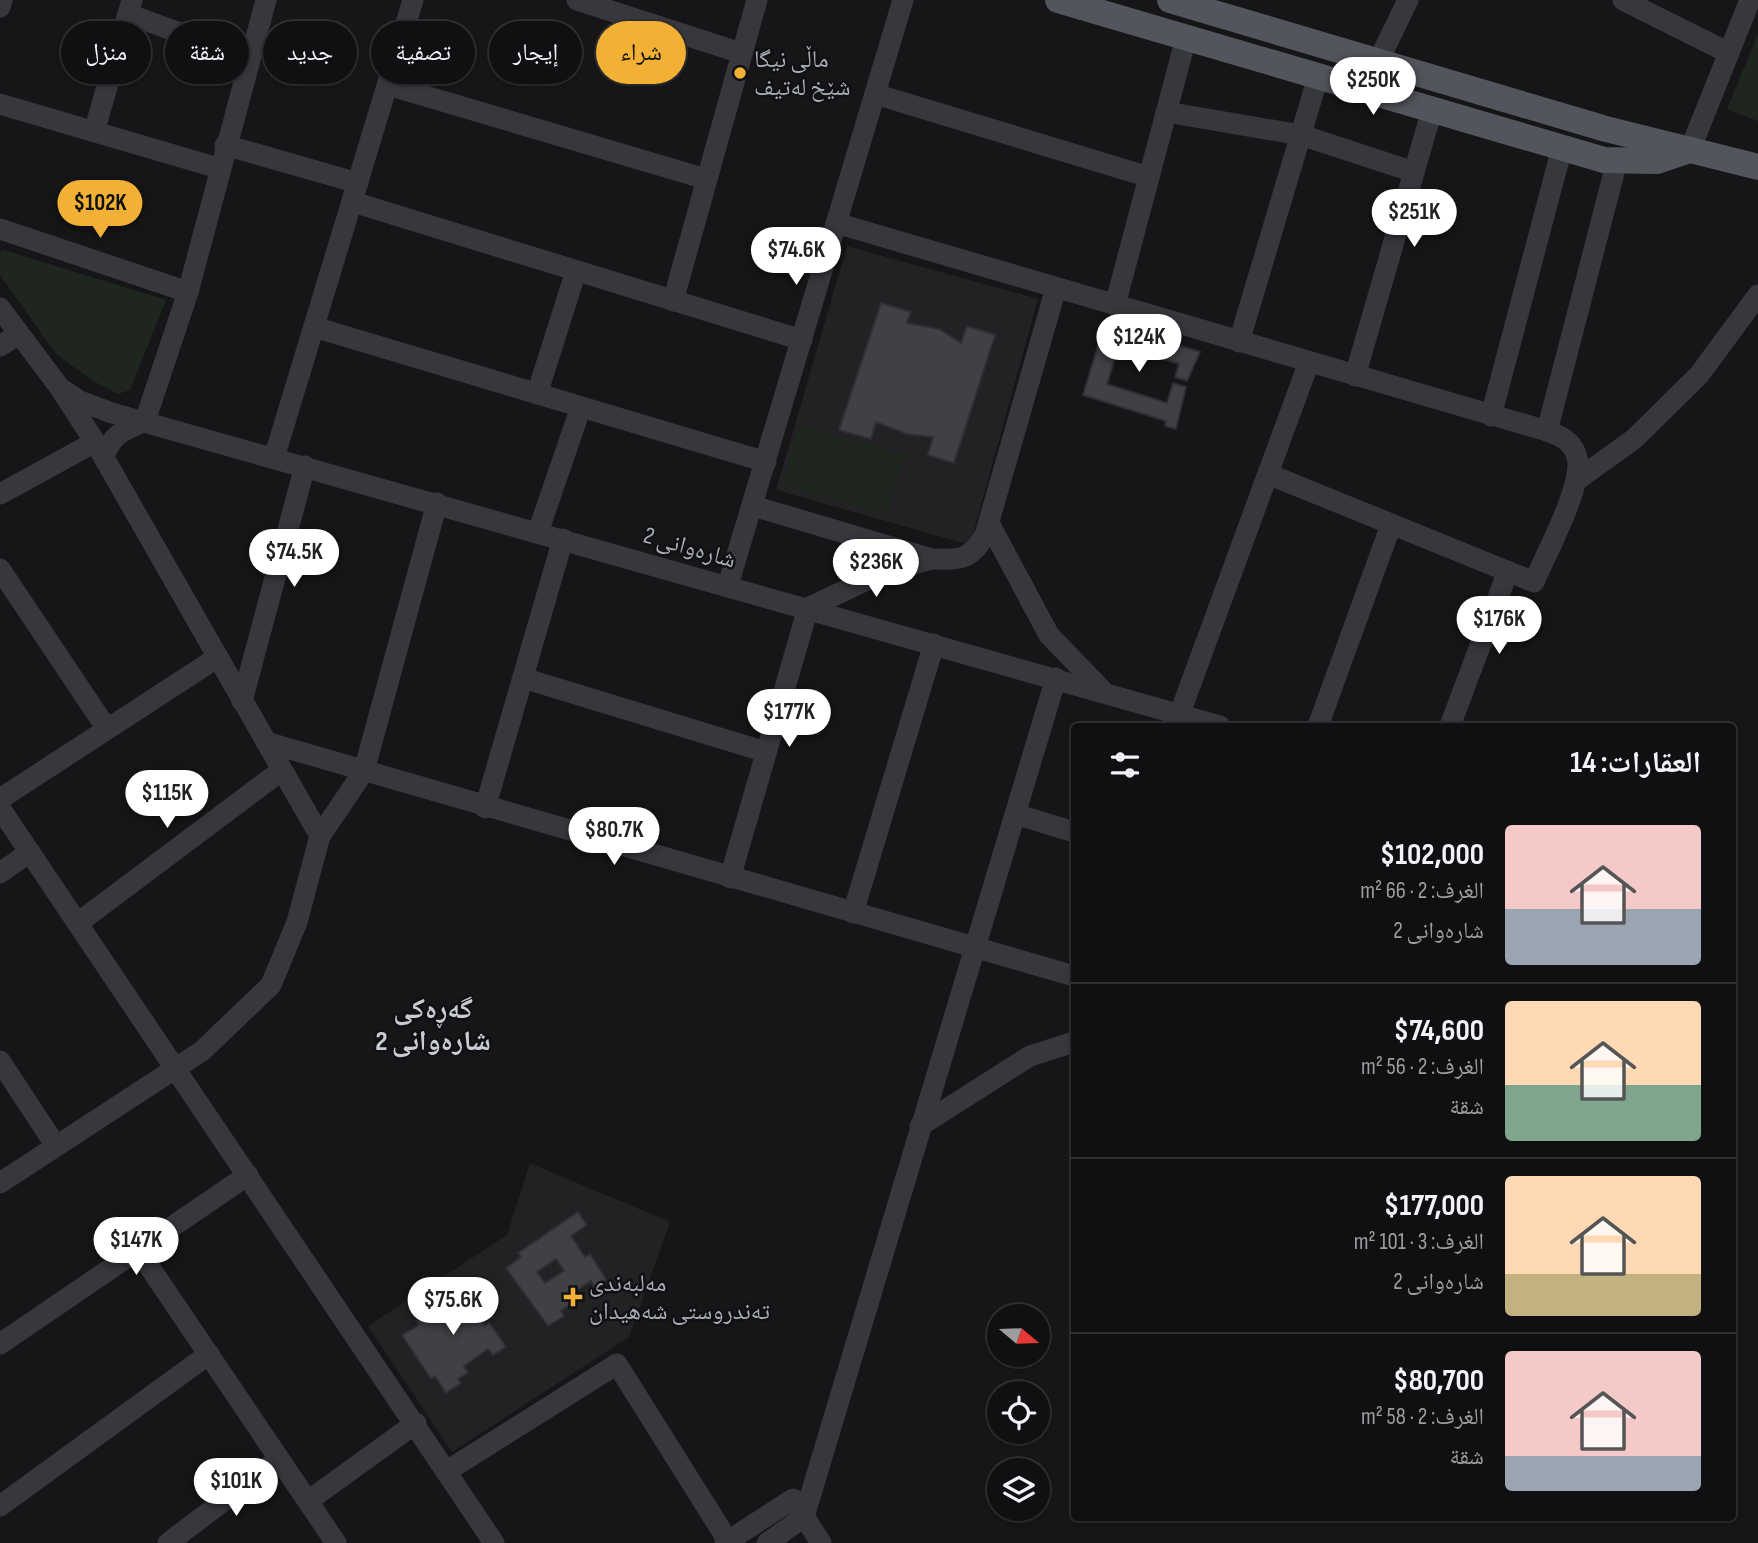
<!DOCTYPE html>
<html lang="ar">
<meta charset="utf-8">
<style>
body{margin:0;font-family:"Sofia Sans Condensed","Noto Naskh Arabic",sans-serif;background:#1e1e20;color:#f1f3f6;direction:rtl;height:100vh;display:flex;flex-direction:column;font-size:26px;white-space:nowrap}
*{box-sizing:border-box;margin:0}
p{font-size:23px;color:#9c9d9f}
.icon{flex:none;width:38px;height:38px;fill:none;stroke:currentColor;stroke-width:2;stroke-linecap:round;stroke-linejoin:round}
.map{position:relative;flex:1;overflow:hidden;direction:ltr}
.details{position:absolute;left:1071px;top:723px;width:665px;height:798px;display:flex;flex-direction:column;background:#101012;border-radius:7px;box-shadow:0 2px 5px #0004,0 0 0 2px #303032;direction:rtl}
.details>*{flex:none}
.banner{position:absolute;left:21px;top:21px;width:665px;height:63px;direction:rtl;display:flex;gap:14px}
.needle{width:46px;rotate:109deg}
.buttons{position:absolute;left:987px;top:1304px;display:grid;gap:14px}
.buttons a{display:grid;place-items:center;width:63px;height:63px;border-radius:50%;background:#101012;box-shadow:0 2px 5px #0004,0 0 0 2px #303032;font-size:35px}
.price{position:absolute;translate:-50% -60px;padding:0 16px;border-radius:24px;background:#fff;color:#222;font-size:23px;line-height:46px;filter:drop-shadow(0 2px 4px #0008)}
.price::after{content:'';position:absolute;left:50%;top:42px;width:21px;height:16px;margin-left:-10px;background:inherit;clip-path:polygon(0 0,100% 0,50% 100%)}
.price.on{background:#f2b134;color:#111}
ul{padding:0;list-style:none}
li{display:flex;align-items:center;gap:21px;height:175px;padding:0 35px}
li+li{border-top:2px solid #303032}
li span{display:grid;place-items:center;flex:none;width:196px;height:140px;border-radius:7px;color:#555}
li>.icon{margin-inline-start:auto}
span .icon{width:84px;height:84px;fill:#fffc;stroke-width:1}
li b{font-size:30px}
h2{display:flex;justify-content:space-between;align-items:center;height:84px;padding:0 35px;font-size:30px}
.pill{padding:0 24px;border-radius:32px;background:#101012;box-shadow:0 2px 5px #0004,0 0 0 2px #303032;font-size:24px;line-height:63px}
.pill.on{background:#f2b134;color:#111}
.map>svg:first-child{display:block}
</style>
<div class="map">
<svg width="1758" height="1543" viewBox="0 0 1758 1543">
<rect width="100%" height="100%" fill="#161618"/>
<!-- built -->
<g fill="#222225">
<polygon points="847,246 1038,299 970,545 776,490"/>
<polygon points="530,1163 670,1222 629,1337 452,1452 368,1326 507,1235"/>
</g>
<!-- green -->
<g fill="#1e261f">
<polygon points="1758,34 1758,121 1727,109"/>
<polygon points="4,250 166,300 130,390 118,394 93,381 56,354 0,275 0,252"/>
<polygon points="799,425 904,454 887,515 782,485"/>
</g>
<!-- building -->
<g fill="#404145" stroke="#303034" stroke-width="2" fill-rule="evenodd">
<polygon points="881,303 911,312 907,323 939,329 961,343 967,326 995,335 954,463 928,455 933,437 907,434 876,422 871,439 839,430"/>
<polygon points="1105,323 1200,352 1187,381 1175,377 1179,364 1119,345 1107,384 1167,403 1173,383 1186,387 1176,429 1165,426 1166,421 1083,395"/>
<path d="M578,1212L587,1225L571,1236L585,1257L590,1254L606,1279L594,1287L591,1281L566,1297L571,1304L561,1311L564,1316L548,1326L506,1268L521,1257L518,1253ZM556,1259L564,1271L545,1283L537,1272Z"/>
<polygon points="477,1280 487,1295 471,1305 485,1325 489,1322 506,1347 493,1355 488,1349 464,1366 468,1373 458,1379 461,1383 446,1393 435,1376 431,1379 402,1335 419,1325 416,1320"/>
</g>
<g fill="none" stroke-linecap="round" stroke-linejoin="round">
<!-- minor -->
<g stroke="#37383d" stroke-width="21">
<polyline points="577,0 741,53"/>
<polyline points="1623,0 1727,52"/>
<polyline points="0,7 2,0"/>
<polyline points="128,14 249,58"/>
<polyline points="1378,62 1408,0"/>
<polyline points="388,85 706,179"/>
<polyline points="875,94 1149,177"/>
<polyline points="0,104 218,168"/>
<polyline points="1166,112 1301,135 1414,172"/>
<polyline points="94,132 132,0"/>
<polyline points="225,145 358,183"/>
<polyline points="1690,150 1750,0"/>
<polyline points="353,202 802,340"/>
<path d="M836,223L1547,431C1560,436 1571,440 1576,454C1587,480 1545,555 1534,582L1268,474"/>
<polyline points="0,229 188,292"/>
<polyline points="673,301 757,0"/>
<polyline points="1115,305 1186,38"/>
<polyline points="0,308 60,388 95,442 320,836"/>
<polyline points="314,327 766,462"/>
<polyline points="1239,342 1318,77"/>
<polyline points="0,346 19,334"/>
<polyline points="1355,376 1432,110"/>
<polyline points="60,388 80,401 112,413 1220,726"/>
<polyline points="537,394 576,271"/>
<polyline points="1491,416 1562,148"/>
<polyline points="1547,431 1617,161"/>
<path d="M104,457C111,435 124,430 145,421L188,292L266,0"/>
<polyline points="274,458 413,0"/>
<polyline points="1577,480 1634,439 1699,375 1758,295"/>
<polyline points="0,494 95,442"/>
<path d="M753,506L932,559C960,560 971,560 985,535L1056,288"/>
<polyline points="989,523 1049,635 1102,690"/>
<polyline points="538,532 581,407"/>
<polyline points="0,569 107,729"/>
<polyline points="728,585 903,0"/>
<polyline points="523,678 766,752"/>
<polyline points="242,701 305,466"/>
<polyline points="1180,713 1309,362"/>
<polyline points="1318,726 1391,525"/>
<polyline points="1450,726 1508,571"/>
<polyline points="266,742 1074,976"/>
<polyline points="0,799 218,657"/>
<polyline points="0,808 494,1543"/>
<polyline points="485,808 563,539"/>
<polyline points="1015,814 1074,832"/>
<polyline points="0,873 30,852"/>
<polyline points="730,878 808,608 873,577 931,559"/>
<polyline points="853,913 934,644"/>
<polyline points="78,923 282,770"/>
<polyline points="0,1061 56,1146"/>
<polyline points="920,1126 1030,1056 1074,1042"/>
<polyline points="0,1183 202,1051 271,985 297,922 320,836 364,771 437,503"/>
<polyline points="138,1250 336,1543"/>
<polyline points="0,1344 248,1175"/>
<polyline points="447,1471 617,1364 728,1541"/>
<polyline points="308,1501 416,1423"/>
<polyline points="0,1506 209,1354"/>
<polyline points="168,1543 279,1459"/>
<polyline points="725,1543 793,1499 821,1543"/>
<polyline points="767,1543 804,1517 1056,678"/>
</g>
<!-- major -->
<g stroke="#53555c" stroke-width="26">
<polyline points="1058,0 1604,160 1657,161 1690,150"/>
<polyline points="1170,0 1606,129 1758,167"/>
</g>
</g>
<!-- markers -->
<g fill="#f2b134" stroke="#111113" stroke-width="2.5">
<circle cx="740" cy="73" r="7"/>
<path d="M569.5 1286.5h7v7h7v7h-7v7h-7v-7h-7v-7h7z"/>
</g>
<g text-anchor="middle" stroke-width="5" stroke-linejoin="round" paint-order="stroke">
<!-- poi labels -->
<g font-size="24" fill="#a8adb8" stroke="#111113" text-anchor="start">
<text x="754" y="67">ماڵی نیگا<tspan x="754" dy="28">شێخ لەتیف</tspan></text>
<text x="589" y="1291">مەلبەندی<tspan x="589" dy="28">تەندروستی شەهیدان</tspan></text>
</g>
<!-- street labels -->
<g font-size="24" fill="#a8adb8" stroke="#111113">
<text transform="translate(690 547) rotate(16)" y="8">شارەوانی 2</text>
</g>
<!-- quarter labels -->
<g font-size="28" font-weight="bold" fill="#c9ccd4" stroke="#111113">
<text x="433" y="1018">گەڕەکی<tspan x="433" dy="32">شارەوانی 2</tspan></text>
</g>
</g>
</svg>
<div class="buttons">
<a><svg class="needle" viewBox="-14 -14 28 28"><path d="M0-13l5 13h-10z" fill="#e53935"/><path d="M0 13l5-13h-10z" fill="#9c9d9f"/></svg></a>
<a><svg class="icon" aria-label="locate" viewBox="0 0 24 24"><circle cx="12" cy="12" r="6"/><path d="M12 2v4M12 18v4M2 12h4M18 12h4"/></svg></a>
<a><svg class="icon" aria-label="layers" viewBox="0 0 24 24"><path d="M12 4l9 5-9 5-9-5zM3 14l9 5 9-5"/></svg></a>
</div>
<b class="price" style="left:1373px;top:117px">$250K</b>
<b class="price on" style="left:100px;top:240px">$102K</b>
<b class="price" style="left:1414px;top:249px">$251K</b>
<b class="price" style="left:796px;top:287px">$74.6K</b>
<b class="price" style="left:1139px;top:374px">$124K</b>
<b class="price" style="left:294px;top:589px">$74.5K</b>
<b class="price" style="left:876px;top:599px">$236K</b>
<b class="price" style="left:1499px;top:656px">$176K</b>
<b class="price" style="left:789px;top:749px">$177K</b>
<b class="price" style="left:167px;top:830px">$115K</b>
<b class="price" style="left:614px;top:867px">$80.7K</b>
<b class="price" style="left:136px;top:1277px">$147K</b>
<b class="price" style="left:453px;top:1337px">$75.6K</b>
<b class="price" style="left:236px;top:1518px">$101K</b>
<div class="banner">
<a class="pill on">شراء</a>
<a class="pill">إيجار</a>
<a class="pill">تصفية</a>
<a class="pill">جديد</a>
<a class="pill">شقة</a>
<a class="pill">منزل</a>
</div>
<section class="details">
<h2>العقارات: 14<svg class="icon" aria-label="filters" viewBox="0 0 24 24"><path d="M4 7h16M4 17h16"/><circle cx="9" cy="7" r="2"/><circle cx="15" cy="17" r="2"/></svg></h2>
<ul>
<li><span style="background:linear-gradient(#f6c9c9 60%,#9aa5b1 0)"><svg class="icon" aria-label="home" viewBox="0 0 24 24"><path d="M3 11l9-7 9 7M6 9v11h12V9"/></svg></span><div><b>$102,000</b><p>الغرف: 2 · 66 m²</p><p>شارەوانی 2</p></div></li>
<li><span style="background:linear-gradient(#ffd9b3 60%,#7fa58c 0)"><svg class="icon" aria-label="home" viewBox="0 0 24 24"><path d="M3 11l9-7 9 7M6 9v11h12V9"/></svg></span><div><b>$74,600</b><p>الغرف: 2 · 56 m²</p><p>شقة</p></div></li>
<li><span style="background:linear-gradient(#ffd9b3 70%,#c2b280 0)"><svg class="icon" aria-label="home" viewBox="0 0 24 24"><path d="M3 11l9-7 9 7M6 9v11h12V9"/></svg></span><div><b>$177,000</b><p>الغرف: 3 · 101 m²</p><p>شارەوانی 2</p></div></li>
<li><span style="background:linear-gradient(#f6c9c9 75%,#9aa5b1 0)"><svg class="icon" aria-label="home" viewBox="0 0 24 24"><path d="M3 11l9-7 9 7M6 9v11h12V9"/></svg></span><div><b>$80,700</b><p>الغرف: 2 · 58 m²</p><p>شقة</p></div></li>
</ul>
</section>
</div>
